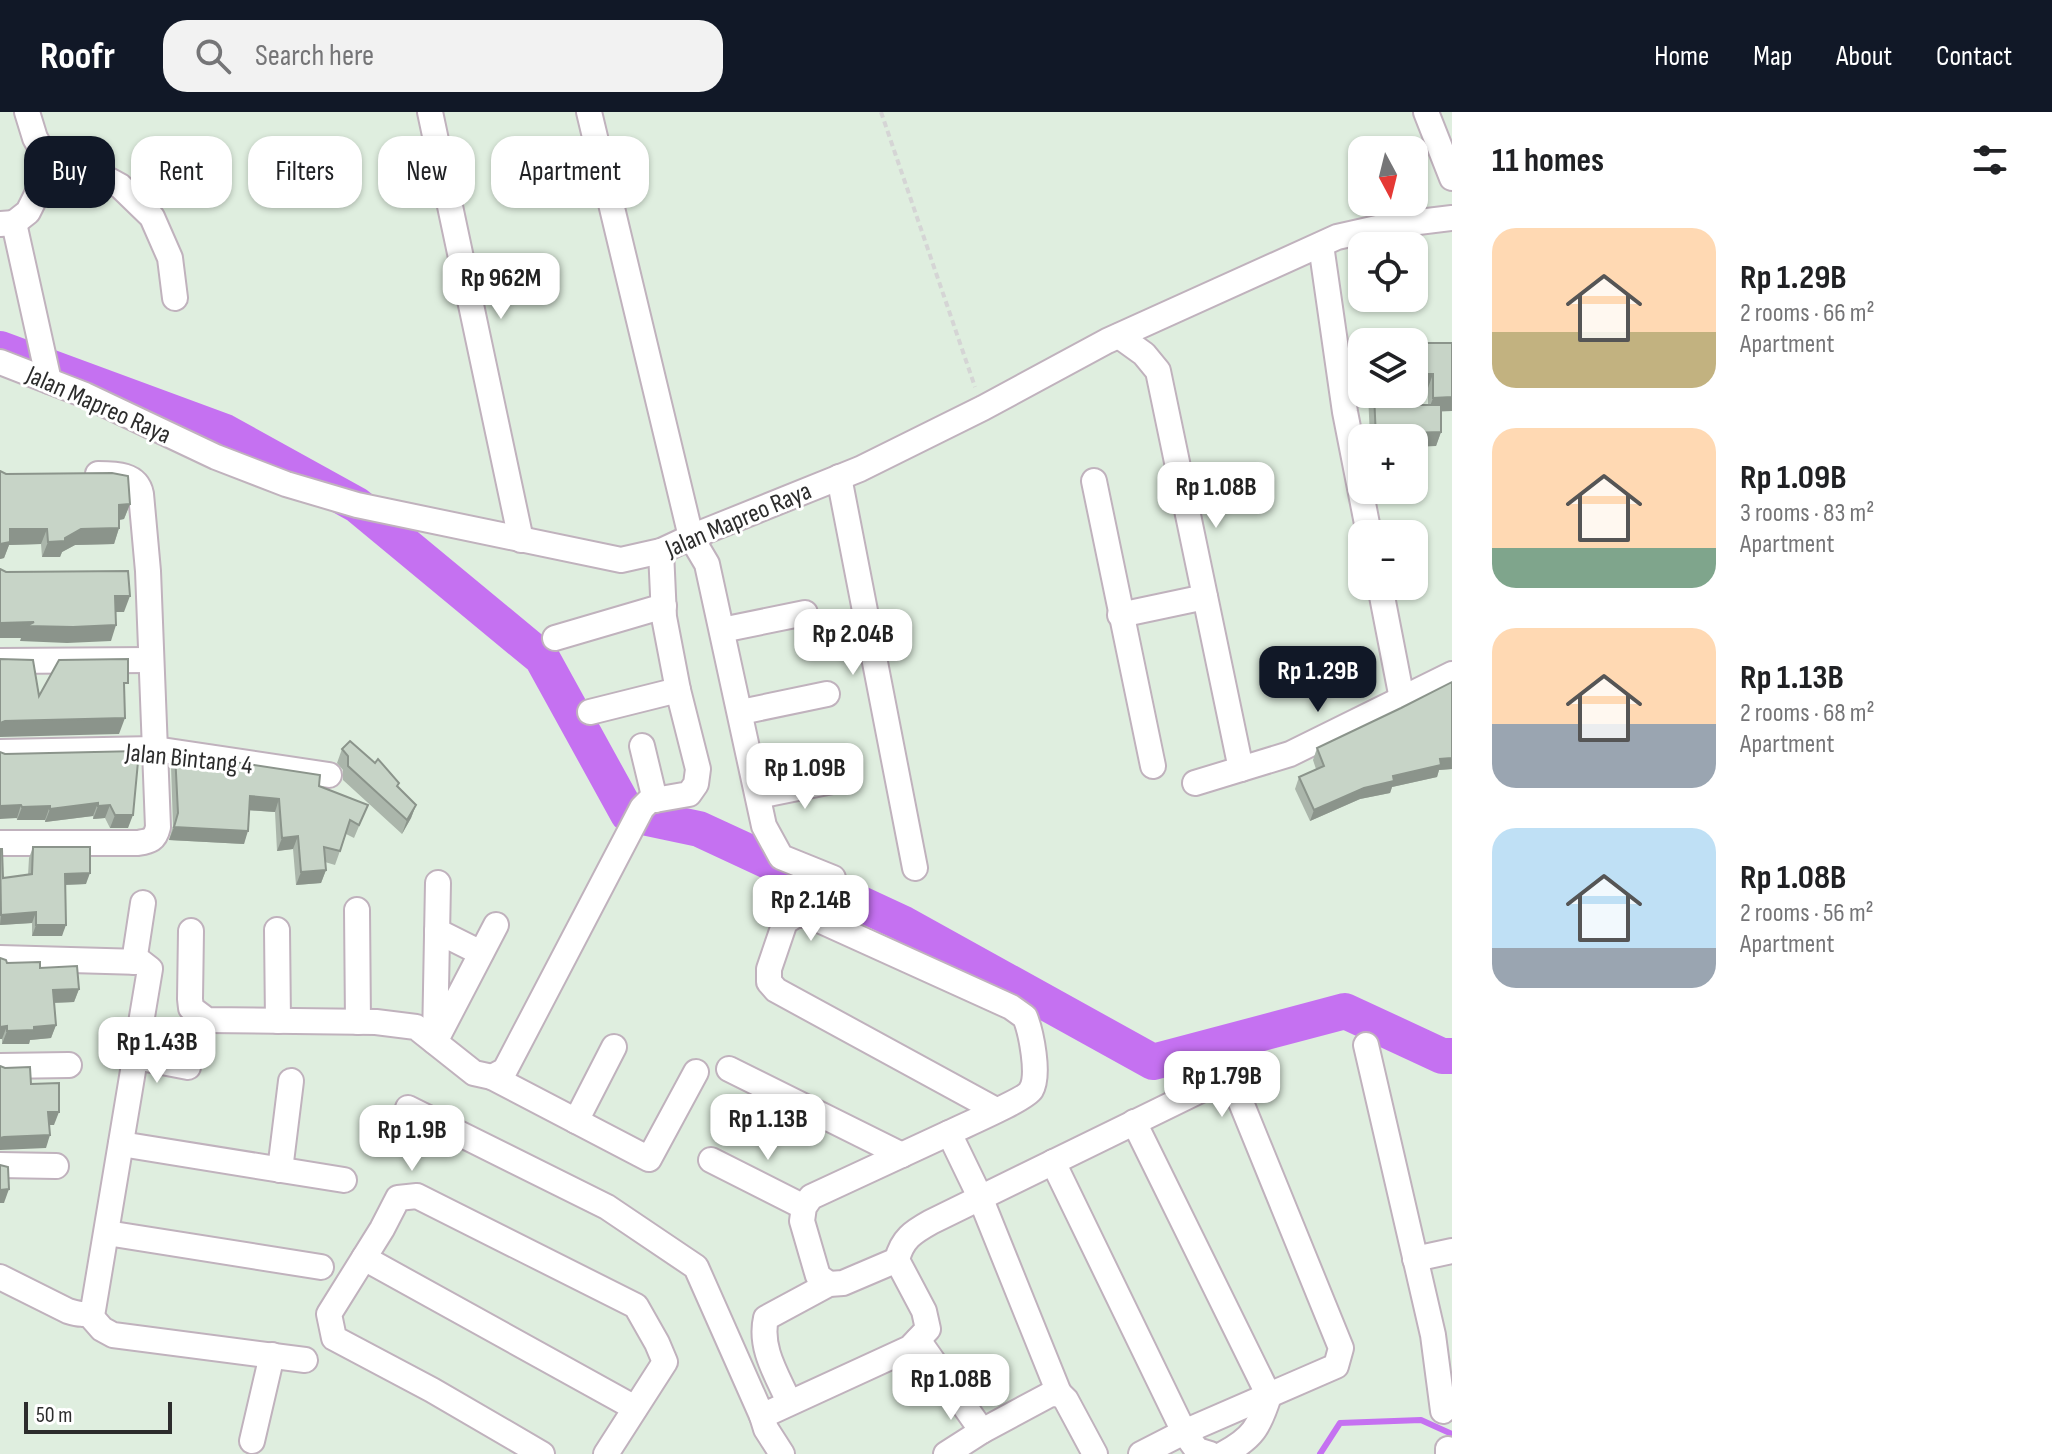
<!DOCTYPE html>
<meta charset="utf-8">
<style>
body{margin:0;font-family:"Sofia Sans Condensed",sans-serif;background:#f2f2f2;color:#202124;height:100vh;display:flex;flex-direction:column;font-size:30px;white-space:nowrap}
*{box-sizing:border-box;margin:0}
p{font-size:26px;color:#757577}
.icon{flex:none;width:44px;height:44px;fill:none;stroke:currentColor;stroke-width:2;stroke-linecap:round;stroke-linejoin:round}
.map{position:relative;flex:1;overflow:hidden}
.panel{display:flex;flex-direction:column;background:#fff;width:600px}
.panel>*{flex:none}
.top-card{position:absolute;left:24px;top:24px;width:760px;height:72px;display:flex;gap:16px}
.needle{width:52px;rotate:173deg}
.tools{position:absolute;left:1348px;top:24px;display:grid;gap:16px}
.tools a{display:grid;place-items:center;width:80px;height:80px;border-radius:16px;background:#fff;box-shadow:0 2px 6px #0004;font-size:40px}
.scale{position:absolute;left:24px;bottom:20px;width:148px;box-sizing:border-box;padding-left:8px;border:4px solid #2c2c2c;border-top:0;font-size:22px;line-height:28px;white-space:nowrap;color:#2c2c2c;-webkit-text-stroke:6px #fff;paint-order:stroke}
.price{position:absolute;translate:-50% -68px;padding:0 18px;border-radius:16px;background:#fff;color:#222;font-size:26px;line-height:52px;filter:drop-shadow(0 2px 4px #0008)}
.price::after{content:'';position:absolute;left:50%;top:48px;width:24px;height:18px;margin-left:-12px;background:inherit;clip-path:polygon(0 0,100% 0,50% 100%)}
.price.selected{background:#111827;color:#fff}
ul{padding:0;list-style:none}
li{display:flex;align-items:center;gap:24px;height:200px;padding:0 40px}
li span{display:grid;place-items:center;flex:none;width:224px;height:160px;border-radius:24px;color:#555}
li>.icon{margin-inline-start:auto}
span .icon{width:96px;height:96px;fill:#fffc;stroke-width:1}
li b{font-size:34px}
h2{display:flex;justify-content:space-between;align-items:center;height:96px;padding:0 40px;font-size:34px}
.pill{padding:0 28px;border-radius:24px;background:#fff;box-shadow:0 2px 6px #0004;font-size:28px;line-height:72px}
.pill.selected{background:#111827;color:#fff}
header{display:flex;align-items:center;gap:48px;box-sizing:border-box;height:112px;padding:0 40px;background:#111827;color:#fff}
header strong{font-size:38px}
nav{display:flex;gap:44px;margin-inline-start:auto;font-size:28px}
.search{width:560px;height:72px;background:#f2f2f2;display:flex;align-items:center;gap:20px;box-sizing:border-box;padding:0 28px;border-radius:24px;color:#757577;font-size:30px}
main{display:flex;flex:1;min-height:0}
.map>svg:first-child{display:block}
</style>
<header>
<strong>Roofr</strong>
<div class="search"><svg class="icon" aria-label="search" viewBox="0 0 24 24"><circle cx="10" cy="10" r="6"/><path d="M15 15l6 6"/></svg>Search here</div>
<nav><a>Home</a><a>Map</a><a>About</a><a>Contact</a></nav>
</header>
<main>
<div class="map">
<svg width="1452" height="1342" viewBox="0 0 1452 1342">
<rect width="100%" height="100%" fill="#dfeedf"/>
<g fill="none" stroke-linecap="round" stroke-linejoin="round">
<!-- stream -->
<polyline stroke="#c571f1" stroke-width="6" points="1320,1342 1340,1311 1421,1308 1452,1322"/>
<!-- river -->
<polyline stroke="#c571f1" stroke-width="36" points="0,237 225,320 357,393 542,546 628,702 699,717 902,811 1153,950 1345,899 1442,944 1452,944"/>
<defs>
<g id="minor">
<polyline points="430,0 521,428"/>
<polyline points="589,0 691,425 707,452 764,714 781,745 833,766"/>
<polyline points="1426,0 1452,66"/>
<polyline points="51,54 85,55 120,74 152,105 170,146 175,186"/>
<polyline points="14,111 28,100 51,54 35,26 27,0"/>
<polyline points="0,112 14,111 49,269"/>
<polyline points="1321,133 1345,300 1369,422"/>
<polyline points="1119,224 1144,242 1158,259 1241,657"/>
<polyline points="0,250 85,283 216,345 286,372 357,393 621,448 661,439 691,425 860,357 983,296 1107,229 1337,125 1386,114 1452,106"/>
<polyline points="839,365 915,756"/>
<polyline points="1094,369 1153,654"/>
<polyline points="1380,474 1402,587"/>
<polyline points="1120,503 1205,485"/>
<polyline points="722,518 805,501"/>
<polyline points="555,526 664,494"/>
<polyline points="0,549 151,548"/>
<polyline points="590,600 678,578"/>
<polyline points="741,600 827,582"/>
<polyline points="642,634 655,688"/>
<polyline points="0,640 155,637 329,663"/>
<polyline points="1195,671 1290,642 1452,562"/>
<polyline points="758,684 842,667"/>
<path d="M0,731H138C150,729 155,728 158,715L148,459L141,382C137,362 116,362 98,362"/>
<polyline points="438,771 435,930 496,813"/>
<polyline points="357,798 358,910"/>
<polyline points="277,818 278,909"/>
<polyline points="191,819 190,887 191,896 207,908 376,910 416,915 474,961 492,965 505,958 642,696 649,689 689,682 696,672 698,657 678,578 664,505 661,439"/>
<polyline points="437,819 481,841"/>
<path d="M0,846L141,850L150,857L93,1198C85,1204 78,1202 68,1199L0,1165"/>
<polyline points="134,850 143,791"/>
<polyline points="1366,933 1433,1223 1443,1299"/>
<polyline points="136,945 188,955"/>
<polyline points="0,954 69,953"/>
<polyline points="729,957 902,1043"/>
<polyline points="492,965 649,1047 696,960"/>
<polyline points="408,996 607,1095 696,1155 762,1304"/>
<path d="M996,998L776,878L769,870V857L785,810L796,803H808L1011,895L1025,905C1031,920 1040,963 1031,978C1026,987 963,1014 949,1021L980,1085L1059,1281"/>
<polyline points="576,1009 614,935"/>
<path d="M1134,1010L1269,1284C1259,1315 1253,1326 1223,1342"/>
<polyline points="121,1032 344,1068"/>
<polyline points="711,1048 804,1095"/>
<polyline points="1053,1050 1184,1320 1197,1338 1210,1342"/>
<polyline points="0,1053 56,1054"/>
<polyline points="280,1058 291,969"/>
<polyline points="107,1121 321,1155"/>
<polyline points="364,1146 635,1296"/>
<polyline points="1415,1147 1452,1139"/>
<polyline points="829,1172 818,1164 802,1109 804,1095 811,1085 949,1021"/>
<polyline points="88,1201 102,1217 113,1223 305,1248"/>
<polyline points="918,1228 982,1319 1049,1283 1059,1281 1066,1288 1095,1342"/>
<path d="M789,1290C777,1263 759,1236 766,1206L829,1172L843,1171L897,1148"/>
<polyline points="252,1329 272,1243"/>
<polyline points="1448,1337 1448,1342"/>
<polyline points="542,1342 432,1278 334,1226 329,1202 382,1117 398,1086 417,1084 636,1194 657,1231 665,1250 606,1342"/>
<path d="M782,1342L766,1317L762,1304L910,1236L928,1217L924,1199L897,1148C902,1127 913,1120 931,1110L1205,976L1226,972L1238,983L1341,1236L1336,1254L1184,1320L1141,1342"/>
<polyline points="946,1342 982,1319"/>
</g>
</defs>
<!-- minor casing -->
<use href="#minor" stroke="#c0b2bd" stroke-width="28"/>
<!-- path -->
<polyline stroke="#d5d5d5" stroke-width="4" stroke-dasharray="6 4" stroke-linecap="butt" points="881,0 975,275"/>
<!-- minor -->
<use href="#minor" stroke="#fff" stroke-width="24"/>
</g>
<!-- wall -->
<g fill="#abb6ab">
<polygon points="1414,231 1452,231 1452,299 1441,299 1441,320 1436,334 1414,326 1370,326 1368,282 1403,282 1404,293 1428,293 1428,276 1414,276"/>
<polygon points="1359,243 1362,243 1362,280 1357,280 1354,257"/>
<polygon points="0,359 6,362 130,392 124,407 119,408 119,416 114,432 75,433 62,440 60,445 42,445 41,432 9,433 4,446 0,447"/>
<polygon points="1452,570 1452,657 1439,658 1437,665 1392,675 1390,681 1360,687 1310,709 1295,677 1299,665 1316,657 1313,648 1317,636 1401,596"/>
<polygon points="342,637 398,675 416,693 411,706 402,722 343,668 343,658 337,651"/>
<polygon points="139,639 128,716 110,716 105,706 93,707 93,704 45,710 45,708 17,708 5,642"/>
<polygon points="175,641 319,674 368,693 354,726 346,722 335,753 325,750 326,758 321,771 296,773 293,737 277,739 275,700 249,698 244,732 169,728 173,714 171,654"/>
<polygon points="33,735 86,772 66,773 62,824 32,824 32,811 0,813 0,737 3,766 28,763 29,746"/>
<polygon points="0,846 7,851 40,856 79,877 74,890 54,891 56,913 51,926 30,928 29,932 2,932 2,927 0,927"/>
</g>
<!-- shaded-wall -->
<g fill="#8b948b">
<polygon points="1414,262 1433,262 1428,276 1414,276"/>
<polygon points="1362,267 1362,280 1357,280"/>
<polygon points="1452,285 1452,299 1428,300 1433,286"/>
<polygon points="1441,320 1436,334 1414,335 1414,326 1407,326 1409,321"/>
<polygon points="130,392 124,407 113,409 119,393"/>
<polygon points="119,416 114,432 75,433 62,440 60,445 42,445 48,430 65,426 81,417"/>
<polygon points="10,417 47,417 41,432 9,433 4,446 0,447 0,432"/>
<polygon points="115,484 130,484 124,500 109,500"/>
<polygon points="34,510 116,513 111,529 67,531 20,529 21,526 0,526 0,511"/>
<polygon points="125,606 119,622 0,625 0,611 5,609"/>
<polygon points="1452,646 1452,657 1439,658 1437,665 1392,675 1390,681 1360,687 1310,709 1314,698 1393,664 1440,647"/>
<polygon points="250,684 279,687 275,700 245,698"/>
<polygon points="98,691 93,704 45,710 50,697"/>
<polygon points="21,693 17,706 0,707 0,694"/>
<polygon points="110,693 105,706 93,707 98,694"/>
<polygon points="416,693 411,706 402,722 407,708"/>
<polygon points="50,694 45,708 17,708 22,695"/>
<polygon points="115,703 133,703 128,716 110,716"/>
<polygon points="174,715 248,719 244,732 169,728"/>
<polygon points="298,724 293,737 277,739 282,726"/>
<polygon points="326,758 321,771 296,773 301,760"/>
<polygon points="90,761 86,772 61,773 65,762"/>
<polygon points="36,800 32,811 0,813 1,803"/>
<polygon points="36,813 66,813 62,824 32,824"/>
<polygon points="79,877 74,890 48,891 53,878"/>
<polygon points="56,913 51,926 30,928 29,932 2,932 7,919 34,915"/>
<polygon points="7,914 2,927 0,927 0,915"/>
<polygon points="48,1000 59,1000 54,1013 43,1013"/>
<polygon points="50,1023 46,1036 0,1038 0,1026 4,1025"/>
<polygon points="9,1077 4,1091 0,1091 0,1078"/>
</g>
<!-- building -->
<g fill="#c7d4c7" stroke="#8b948b" stroke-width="2">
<polygon points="1414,231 1452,231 1452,285 1433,286 1433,262 1414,262"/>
<polygon points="1359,243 1362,243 1362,264"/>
<polygon points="1374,282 1403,282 1404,293 1441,293 1441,320 1409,321 1409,326 1376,326"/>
<polygon points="0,359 6,362 112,361 128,364 130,392 119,393 119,416 81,417 65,426 65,429 48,430 47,417 10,417 10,430 0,432"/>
<polygon points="0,457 6,460 128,459 130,484 115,484 116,513 73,515 26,514 34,510 0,511"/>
<polygon points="0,547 33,548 39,584 59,548 128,547 128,571 124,571 125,606 5,609 0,611"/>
<polygon points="1452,570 1452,646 1440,647 1441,653 1393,664 1394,669 1364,676 1314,698 1299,665 1324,654 1317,636 1401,596"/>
<polygon points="350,629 375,651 378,647 399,671 397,674 416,693 407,708 348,654 348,644 342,637"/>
<polygon points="139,639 133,703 115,703 110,693 98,694 98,691 50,697 50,694 22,695 21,693 0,694 0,640 5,642"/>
<polygon points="175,641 320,663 319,674 368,693 359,713 350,708 340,739 324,735 326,758 301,760 298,724 282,726 279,687 250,684 248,719 174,715 178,701"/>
<polygon points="33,735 90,735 90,761 65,762 66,813 36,813 36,800 1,803 0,737 2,737 3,766 32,762"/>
<polygon points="0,846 6,848 7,851 40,850 40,856 77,854 79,877 53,878 56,913 34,915 34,918 7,919 7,914 0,915"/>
<polygon points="0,954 5,956 30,955 31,972 59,971 59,1000 48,1000 50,1023 4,1025 0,1026"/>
<polygon points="0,1053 8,1055 9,1077 0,1078"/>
</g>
<g text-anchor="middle" stroke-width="6" stroke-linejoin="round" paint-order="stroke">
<!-- street labels -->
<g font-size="26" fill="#2c2c2c" stroke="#fff">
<text transform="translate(99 292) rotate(24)" y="9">Jalan Mapreo Raya</text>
<text transform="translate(738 407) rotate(-23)" y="9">Jalan Mapreo Raya</text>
<text transform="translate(189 646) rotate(6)" y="9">Jalan Bintang 4</text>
</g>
</g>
</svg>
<div class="tools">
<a><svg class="needle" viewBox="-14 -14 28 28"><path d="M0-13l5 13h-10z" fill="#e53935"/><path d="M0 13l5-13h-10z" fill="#757577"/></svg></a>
<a><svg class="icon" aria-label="locate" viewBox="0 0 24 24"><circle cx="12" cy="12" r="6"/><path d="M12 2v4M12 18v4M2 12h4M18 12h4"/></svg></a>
<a><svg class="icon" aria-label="layers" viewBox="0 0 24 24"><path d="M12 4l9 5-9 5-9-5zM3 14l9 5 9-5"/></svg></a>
<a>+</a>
<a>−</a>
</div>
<div class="scale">50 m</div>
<b class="price" style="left:501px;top:209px">Rp 962M</b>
<b class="price" style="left:1216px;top:418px">Rp 1.08B</b>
<b class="price" style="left:853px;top:565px">Rp 2.04B</b>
<b class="price selected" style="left:1318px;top:602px">Rp 1.29B</b>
<b class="price" style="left:805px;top:699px">Rp 1.09B</b>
<b class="price" style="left:811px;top:831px">Rp 2.14B</b>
<b class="price" style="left:157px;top:973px">Rp 1.43B</b>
<b class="price" style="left:1222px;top:1007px">Rp 1.79B</b>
<b class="price" style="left:768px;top:1050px">Rp 1.13B</b>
<b class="price" style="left:412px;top:1061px">Rp 1.9B</b>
<b class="price" style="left:951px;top:1310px">Rp 1.08B</b>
<div class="top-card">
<a class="pill selected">Buy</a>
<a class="pill">Rent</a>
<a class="pill">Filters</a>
<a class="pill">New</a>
<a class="pill">Apartment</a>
</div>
</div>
<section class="panel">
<h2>11 homes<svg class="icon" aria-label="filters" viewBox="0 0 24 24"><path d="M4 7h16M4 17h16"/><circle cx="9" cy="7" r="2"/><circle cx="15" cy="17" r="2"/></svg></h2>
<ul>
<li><span style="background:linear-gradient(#ffd9b3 65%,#c2b280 0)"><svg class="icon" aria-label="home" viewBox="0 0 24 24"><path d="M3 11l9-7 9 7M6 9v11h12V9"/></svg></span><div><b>Rp 1.29B</b><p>2 rooms · 66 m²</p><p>Apartment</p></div></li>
<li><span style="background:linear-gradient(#ffd9b3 75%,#7fa58c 0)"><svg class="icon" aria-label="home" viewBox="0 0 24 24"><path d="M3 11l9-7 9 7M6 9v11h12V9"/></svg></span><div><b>Rp 1.09B</b><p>3 rooms · 83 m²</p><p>Apartment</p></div></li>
<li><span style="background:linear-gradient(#ffd9b3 60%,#9aa5b1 0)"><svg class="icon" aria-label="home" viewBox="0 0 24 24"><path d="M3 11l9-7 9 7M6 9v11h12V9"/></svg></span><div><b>Rp 1.13B</b><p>2 rooms · 68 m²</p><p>Apartment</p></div></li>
<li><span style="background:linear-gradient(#bfe0f5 75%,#9aa5b1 0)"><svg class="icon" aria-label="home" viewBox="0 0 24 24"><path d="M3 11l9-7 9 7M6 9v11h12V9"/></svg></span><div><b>Rp 1.08B</b><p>2 rooms · 56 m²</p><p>Apartment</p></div></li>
</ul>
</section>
</main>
